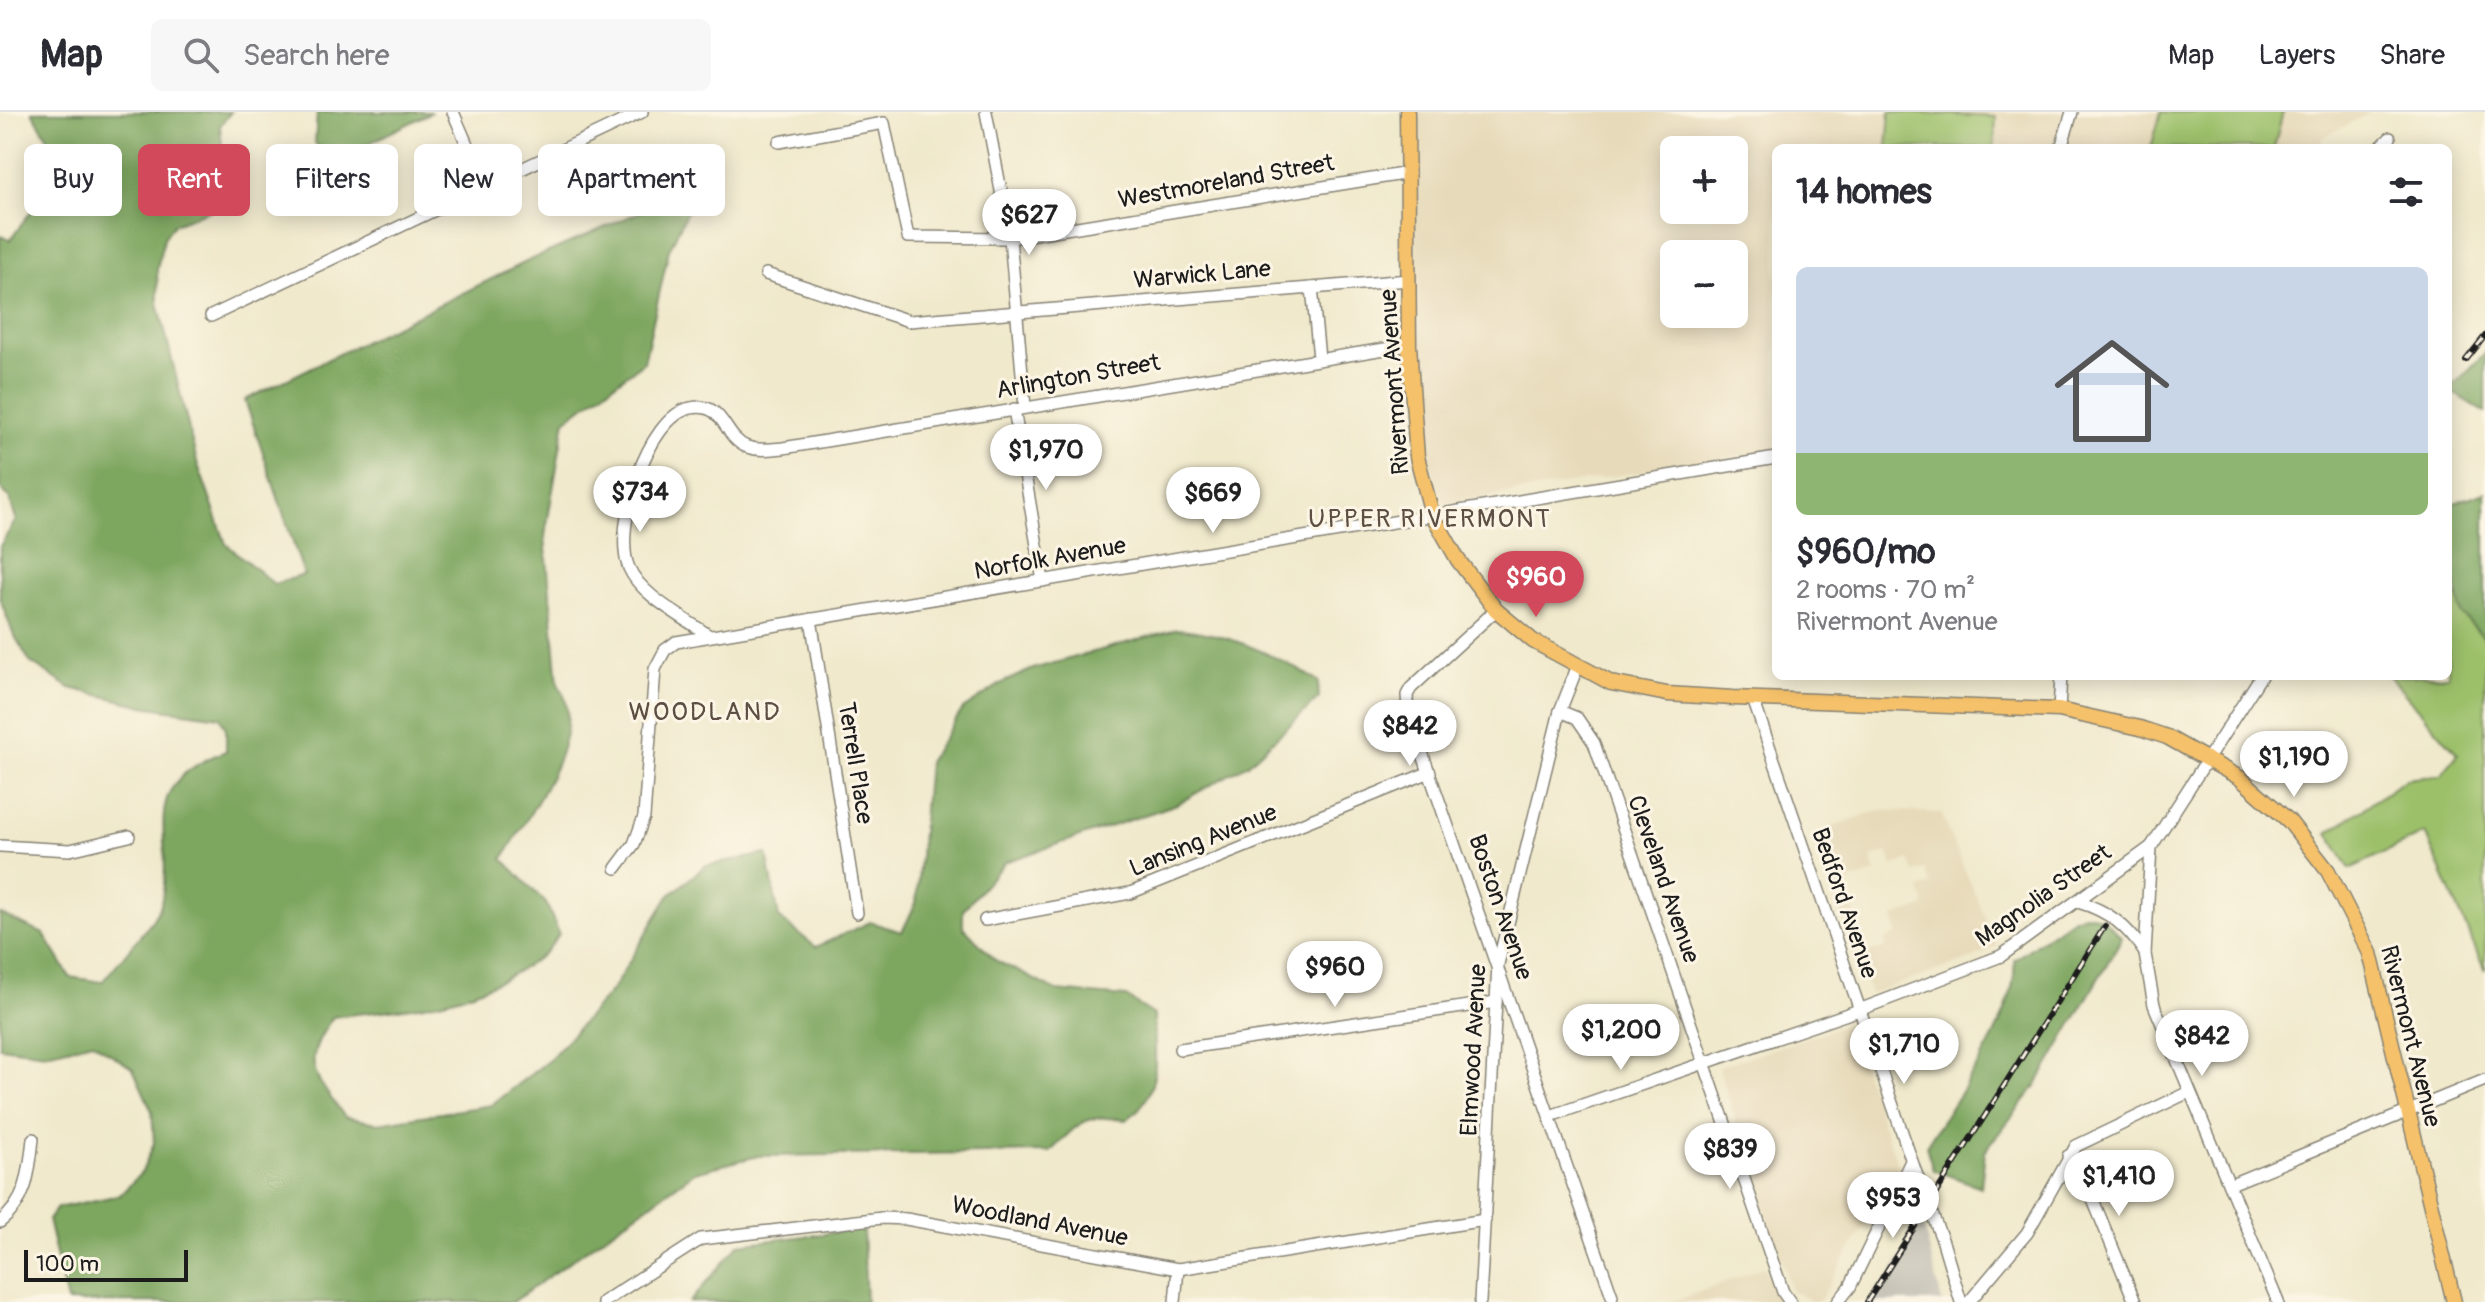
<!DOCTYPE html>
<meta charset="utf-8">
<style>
body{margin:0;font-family:Pangolin,sans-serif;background:#f7f7f7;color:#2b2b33;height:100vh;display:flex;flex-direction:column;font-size:30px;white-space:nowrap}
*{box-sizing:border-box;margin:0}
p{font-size:26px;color:#7c7c81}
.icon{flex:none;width:44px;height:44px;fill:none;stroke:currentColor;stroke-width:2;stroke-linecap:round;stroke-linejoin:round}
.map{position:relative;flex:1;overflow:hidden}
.details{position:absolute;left:1772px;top:32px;width:680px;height:536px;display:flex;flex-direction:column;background:#fff;border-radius:12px;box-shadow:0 4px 20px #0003}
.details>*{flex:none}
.top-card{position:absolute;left:24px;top:32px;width:760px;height:72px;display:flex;gap:16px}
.fabs{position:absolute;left:1660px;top:24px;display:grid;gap:16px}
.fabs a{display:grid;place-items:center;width:88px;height:88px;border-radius:12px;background:#fff;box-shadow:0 4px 20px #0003;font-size:40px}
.scale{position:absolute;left:24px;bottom:20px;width:164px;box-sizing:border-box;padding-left:8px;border:4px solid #1c1c1c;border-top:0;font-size:22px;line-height:28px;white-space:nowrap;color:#1c1c1c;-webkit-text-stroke:6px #fcf5e5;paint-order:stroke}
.price{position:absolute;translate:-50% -68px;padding:0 18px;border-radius:28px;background:#fff;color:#222;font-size:26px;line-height:52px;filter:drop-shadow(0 2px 4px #0008)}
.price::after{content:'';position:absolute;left:50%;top:48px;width:24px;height:18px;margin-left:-12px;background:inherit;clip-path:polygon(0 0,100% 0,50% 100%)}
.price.active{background:#d1495b;color:#fff}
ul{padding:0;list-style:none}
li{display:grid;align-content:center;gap:16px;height:424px;padding:0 24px}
li span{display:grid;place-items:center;height:248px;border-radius:12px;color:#555}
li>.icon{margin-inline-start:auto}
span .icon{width:144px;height:144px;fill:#fffc;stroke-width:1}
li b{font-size:34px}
h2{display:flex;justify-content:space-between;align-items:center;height:96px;padding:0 24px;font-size:34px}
.chip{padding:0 28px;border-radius:12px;background:#fff;box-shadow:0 4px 20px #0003;font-size:28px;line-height:72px}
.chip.active{background:#d1495b;color:#fff}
header{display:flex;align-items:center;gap:48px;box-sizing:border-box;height:112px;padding:0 40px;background:#fff;border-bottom:2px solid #e1e1e2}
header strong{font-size:38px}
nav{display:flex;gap:44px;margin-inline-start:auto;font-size:28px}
.search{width:560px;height:72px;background:#f7f7f7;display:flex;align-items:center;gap:20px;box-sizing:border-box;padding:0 28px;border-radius:12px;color:#7c7c81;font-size:30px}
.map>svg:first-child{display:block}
</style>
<header>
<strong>Map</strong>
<div class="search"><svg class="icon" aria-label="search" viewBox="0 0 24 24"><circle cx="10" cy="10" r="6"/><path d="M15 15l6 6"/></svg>Search here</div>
<nav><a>Map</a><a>Layers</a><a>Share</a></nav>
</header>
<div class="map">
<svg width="2485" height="1190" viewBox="0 0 2485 1190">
<rect width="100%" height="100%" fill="#fcf5e5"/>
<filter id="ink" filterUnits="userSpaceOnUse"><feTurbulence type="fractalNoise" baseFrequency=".0125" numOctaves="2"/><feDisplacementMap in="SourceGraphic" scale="16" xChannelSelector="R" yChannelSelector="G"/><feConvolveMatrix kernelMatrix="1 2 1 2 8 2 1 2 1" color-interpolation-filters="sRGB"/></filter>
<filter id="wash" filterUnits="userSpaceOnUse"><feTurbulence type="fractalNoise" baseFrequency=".006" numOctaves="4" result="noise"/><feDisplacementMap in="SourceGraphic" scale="32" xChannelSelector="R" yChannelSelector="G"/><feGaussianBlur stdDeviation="1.8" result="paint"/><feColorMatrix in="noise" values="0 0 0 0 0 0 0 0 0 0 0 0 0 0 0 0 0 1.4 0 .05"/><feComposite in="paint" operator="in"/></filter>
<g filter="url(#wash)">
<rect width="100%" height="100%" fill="#f0e9cc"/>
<!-- built -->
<g fill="#e7daba" fill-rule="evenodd">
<path d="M1408,0H2371L2322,26L2321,36H1776V338L1443,392L1429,350L1424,305ZM1674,38H1734V98H1674ZM1674,142H1734V202H1674Z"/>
<path d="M1879,698L1941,701L1997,834L1971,847L1870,882L1814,721ZM1888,740L1893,754L1909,748L1914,760L1925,757L1931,773L1920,777L1925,794L1894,805L1897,823L1884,828L1886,835L1864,842L1853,813L1858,811L1844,772L1876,760L1871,746Z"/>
<polygon points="1847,912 1899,1056 1819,1190 1812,1190 1792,1179 1718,955"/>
<polygon points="1764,1155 1785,1190 1673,1190"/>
</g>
<!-- industrial -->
<polygon fill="#c8c4b8" points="1923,1111 1942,1190 1873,1190"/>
<!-- green -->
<g fill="#9cc06a" stroke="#5c6e43" stroke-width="2">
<polygon points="1890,0 1996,5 1994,36 1887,36"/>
<polygon points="2161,0 2283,0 2274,36 2151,36"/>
<polygon points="2485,432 2485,859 2425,721 2350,757 2328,721 2406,667 2441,663 2458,642 2389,564 2448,564 2448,499"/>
</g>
<!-- forest -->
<g fill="#7da65e" stroke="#4c613d" stroke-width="2">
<path d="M32,0H231L220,14L227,79L219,95L174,112L164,126L157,157L158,191L197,350L226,432L274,472L304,463L245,288L528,149L699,74L669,138L644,250L565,308L545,424L558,572C592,621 527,703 503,747L546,791L559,822C546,844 530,853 507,865C446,897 400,896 333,905C299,953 314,963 345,1005L378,1011L491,993L549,948L612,878L669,784L705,754L767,742L779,806L816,835L870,810L902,820L916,791L928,650L963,597L1004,570L1033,557L1176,517C1225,519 1277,544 1318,569L1319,586L1248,652L1177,692L1005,750L963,798V815L995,848L1057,879L1126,885L1154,903C1154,944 1164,982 1126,1008C1083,1001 1080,1011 1050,1040L758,1044L695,1060L513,1190H67L48,1108L57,1096L120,1083L142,1060L154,1031L152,999L133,957L93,930L46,941L0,935V802L44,822L70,865L102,870C114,855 158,806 161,792C177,719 131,675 226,639V617L220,605L148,595L70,576L30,550L13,521L0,487V434L16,408L9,385L0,376V124L10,128L47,77L51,31Z"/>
<polygon points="317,0 432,0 359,36 326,42 315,31"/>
<polygon points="2485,241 2485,301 2449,278"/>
<polygon points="2485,380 2485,527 2462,503 2448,441 2448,393"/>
<path d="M2084,802C2102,802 2110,814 2122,826L2036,974L1985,1039L1981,1075L1933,1058L1926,1034C1955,986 2020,903 2014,848L2073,806Z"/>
<polygon points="863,1117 866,1190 690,1190 739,1132"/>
</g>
</g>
<g filter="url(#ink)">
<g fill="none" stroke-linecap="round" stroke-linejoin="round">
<defs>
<g id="minor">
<polyline points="453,0 485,74"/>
<polyline points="986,0 1010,126 1025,295"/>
<polyline points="779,30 884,11 908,125 1010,126 1409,61"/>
<polyline points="2061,36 2072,0"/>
<polyline points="2380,36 2390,26"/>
<polyline points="766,162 909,209 1409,168"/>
<polyline points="1312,176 1319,246"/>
<polyline points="211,204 642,0"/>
<polyline points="1014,297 1043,469"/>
<polyline points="1496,498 1411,576 1407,583 1408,600 1612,1184"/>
<polyline points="811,507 857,801"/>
<path d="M708,523C684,505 641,484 629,456C612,418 647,304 691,296C725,289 722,325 747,335C759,339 771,337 783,336L1409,233"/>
<polyline points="2261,564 2151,735 2145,842 2154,893 2278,1190"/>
<polyline points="1753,587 1916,1061"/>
<polyline points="2059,598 2061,564"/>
<polyline points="1560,599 1577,606 1594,631 1783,1180 1790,1190"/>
<polyline points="0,734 70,738 129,724"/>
<polyline points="616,756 634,732 644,705 655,557 665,538 676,530 1776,346"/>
<path d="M2078,790C2109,799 2127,814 2145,841"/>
<polyline points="985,808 1130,781 1430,660"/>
<polyline points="1180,937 1496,890"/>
<polyline points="1550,1004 1859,898 2001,844 2151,735"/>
<polyline points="2068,1044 2082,1061 2135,1190"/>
<polyline points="2231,1072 2485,968"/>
<path d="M0,1110C28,1088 29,1060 33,1027"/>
<polyline points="1943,1130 1961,1190"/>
<polyline points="603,1190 701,1127 882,1106 906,1107 1178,1157 1485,1108"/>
<polyline points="1175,1190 1178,1157"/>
<polyline points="1480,1190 1498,852 1560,599 1577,556"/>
<polyline points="1838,1190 1850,1175 1911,1049"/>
<polyline points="1969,1190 2027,1121 2076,1034 2189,980"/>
</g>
<polyline id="major" points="1407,0 1409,233 1417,345 1432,402 1458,448 1496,498 1533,529 1611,571 1667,582 1733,586 2059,598 2140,616 2167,625 2240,666 2289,709 2328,759 2370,841 2454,1190"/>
</defs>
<!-- minor casing -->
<use href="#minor" stroke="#868274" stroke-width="14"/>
<!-- major casing -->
<use href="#major" stroke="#868274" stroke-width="17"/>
<!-- minor -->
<use href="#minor" stroke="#fff" stroke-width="11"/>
<!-- major -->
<use href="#major" stroke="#f5c16b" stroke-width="14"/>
<defs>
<g id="rail">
<polyline points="2466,248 2485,224"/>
<polyline points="1867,1190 2105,814"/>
</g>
</defs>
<!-- rail casing -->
<use href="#rail" stroke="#1c1c1c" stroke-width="6"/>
<!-- rail -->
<use href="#rail" stroke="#fcf5e5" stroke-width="3" stroke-dasharray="9" stroke-linecap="butt"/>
<defs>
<polyline id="minor-bridge" points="1916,1061 1943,1130"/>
</defs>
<!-- minor-bridge casing -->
<use href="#minor-bridge" stroke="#868274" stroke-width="14" stroke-linecap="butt"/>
<!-- minor-bridge -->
<use href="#minor-bridge" stroke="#fff" stroke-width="11"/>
</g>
</g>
<g text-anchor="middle" stroke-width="6" stroke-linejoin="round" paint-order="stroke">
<!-- street labels -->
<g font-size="24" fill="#1c1c1c" stroke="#fcf5e5">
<text transform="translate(1226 69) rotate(-10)" y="8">Westmoreland Street</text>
<text transform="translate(1202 162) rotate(-5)" y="8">Warwick Lane</text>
<text transform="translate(1078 264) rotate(-10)" y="8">Arlington Street</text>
<text transform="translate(1394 270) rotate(-94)" y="8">Rivermont Avenue</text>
<text transform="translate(1050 446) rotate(-10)" y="8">Norfolk Avenue</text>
<text transform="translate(856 651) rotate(81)" y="8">Terrell Place</text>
<text transform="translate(1203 728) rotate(-22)" y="8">Lansing Avenue</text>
<text transform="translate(1664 767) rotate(71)" y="8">Cleveland Avenue</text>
<text transform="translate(2043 783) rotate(-35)" y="8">Magnolia Street</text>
<text transform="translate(1845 791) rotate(71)" y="8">Bedford Avenue</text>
<text transform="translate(1501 795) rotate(71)" y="8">Boston Avenue</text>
<text transform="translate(2411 924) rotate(76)" y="8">Rivermont Avenue</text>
<text transform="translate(1473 938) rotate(-87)" y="8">Elmwood Avenue</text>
<text transform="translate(1040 1109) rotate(11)" y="8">Woodland Avenue</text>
</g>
<!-- neighbourhood labels -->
<g font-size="26" letter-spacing="2" fill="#5c4e42" stroke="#fcf5e5">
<text x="1430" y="415">UPPER RIVERMONT</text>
<text x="705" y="608">WOODLAND</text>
</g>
</g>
</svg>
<div class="fabs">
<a>+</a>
<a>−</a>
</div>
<div class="scale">100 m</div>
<b class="price" style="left:1029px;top:145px">$627</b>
<b class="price" style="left:1046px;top:380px">$1,970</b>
<b class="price" style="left:640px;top:422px">$734</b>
<b class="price" style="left:1213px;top:423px">$669</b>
<b class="price active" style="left:1536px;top:507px">$960</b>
<b class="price" style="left:1410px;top:656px">$842</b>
<b class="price" style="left:2294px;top:687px">$1,190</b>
<b class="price" style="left:1335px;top:897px">$960</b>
<b class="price" style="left:1621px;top:960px">$1,200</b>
<b class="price" style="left:2202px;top:966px">$842</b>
<b class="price" style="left:1904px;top:974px">$1,710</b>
<b class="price" style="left:1730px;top:1079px">$839</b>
<b class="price" style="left:2119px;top:1106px">$1,410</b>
<b class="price" style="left:1893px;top:1128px">$953</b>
<div class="top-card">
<a class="chip">Buy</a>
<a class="chip active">Rent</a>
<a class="chip">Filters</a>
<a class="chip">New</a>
<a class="chip">Apartment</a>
</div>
<section class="details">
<h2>14 homes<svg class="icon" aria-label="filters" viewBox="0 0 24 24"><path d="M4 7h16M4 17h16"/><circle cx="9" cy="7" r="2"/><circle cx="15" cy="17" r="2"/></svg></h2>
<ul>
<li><span style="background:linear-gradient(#c9d6e8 75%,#8fb573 0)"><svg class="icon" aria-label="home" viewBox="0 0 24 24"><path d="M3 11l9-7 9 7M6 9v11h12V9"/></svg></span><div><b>$960/mo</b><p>2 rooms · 70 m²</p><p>Rivermont Avenue</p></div></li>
</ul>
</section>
</div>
